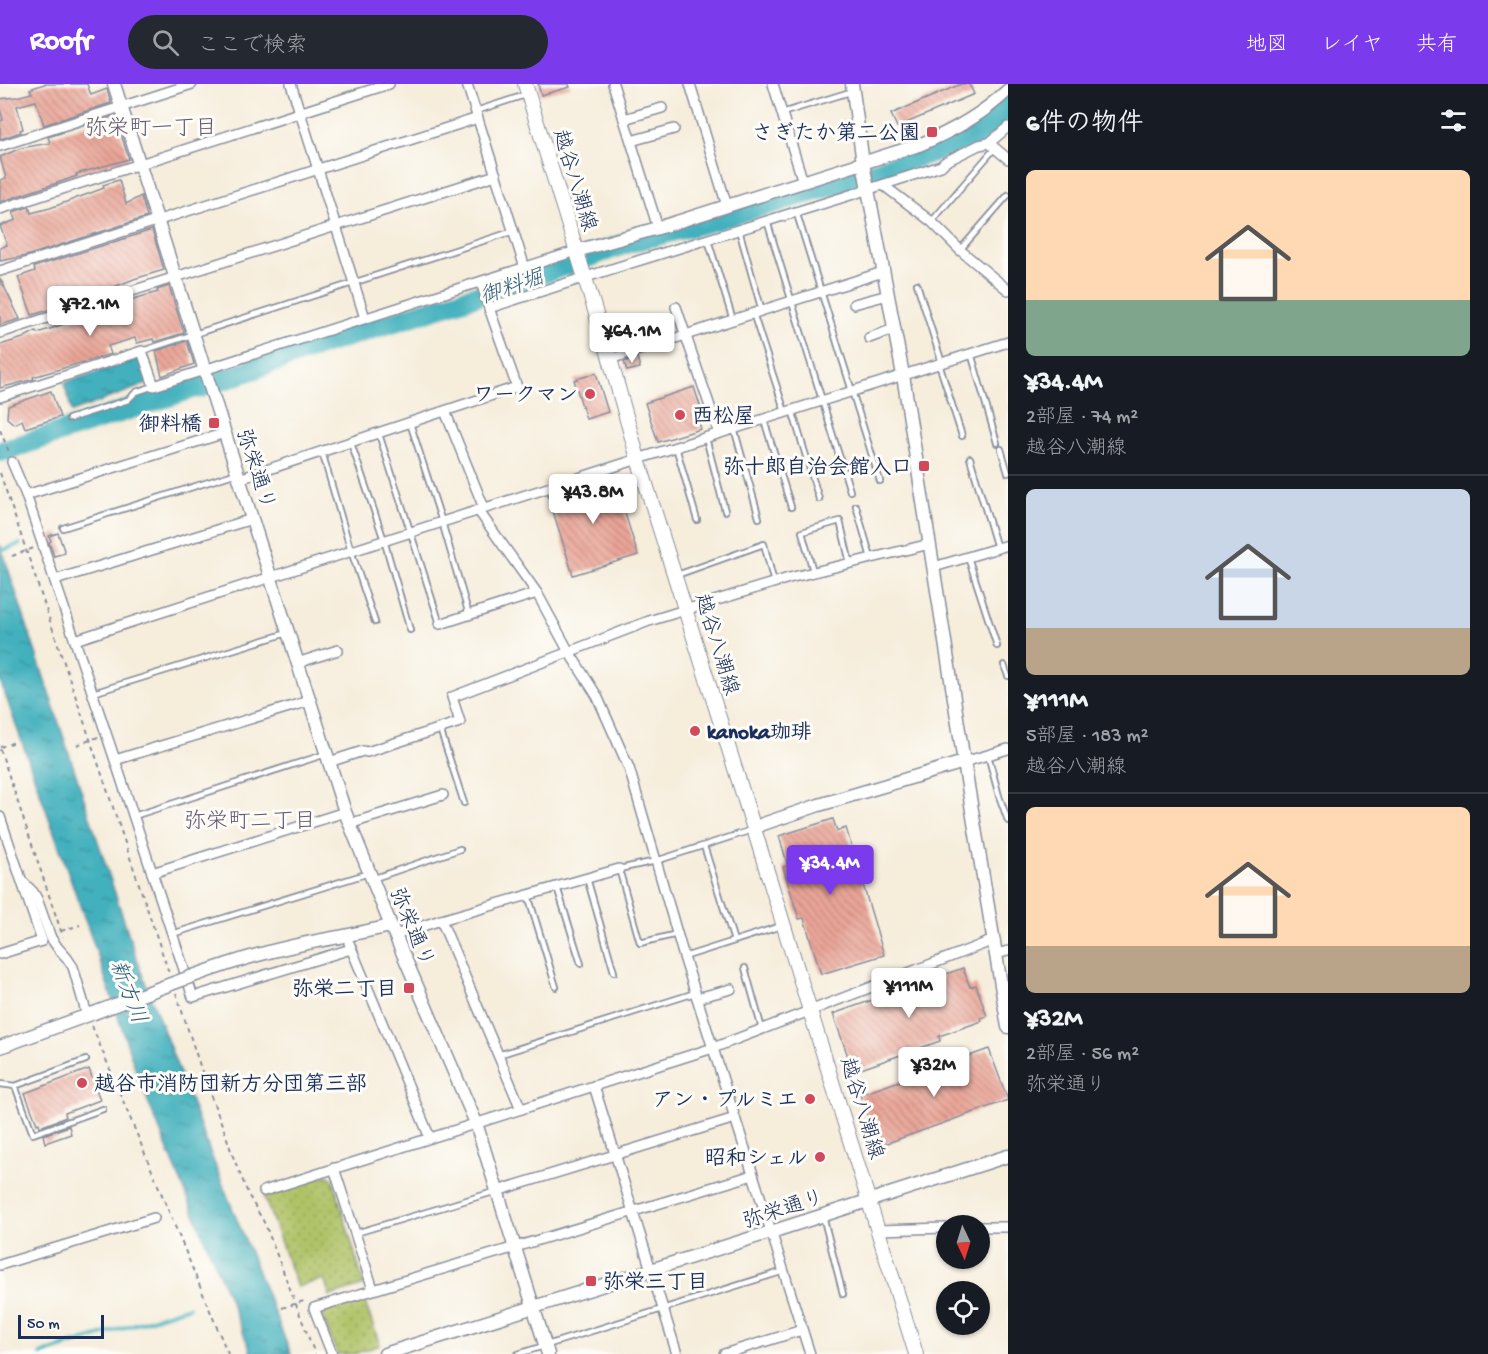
<!DOCTYPE html>
<html lang="ja">
<meta charset="utf-8">
<style>
body{margin:0;font-family:"Gochi Hand","Klee One",sans-serif;background:#242831;color:#f1f3f6;height:100vh;display:flex;flex-direction:column;font-size:22px;white-space:nowrap}
*{box-sizing:border-box;margin:0}
p{font-size:20px;color:#9ea1a6}
.icon{flex:none;width:33px;height:33px;fill:none;stroke:currentColor;stroke-width:2;stroke-linecap:round;stroke-linejoin:round}
.map{position:relative;flex:1;overflow:hidden}
.details{display:flex;flex-direction:column;background:#171b24;width:480px}
.details>*{flex:none}
.needle{width:39px;rotate:176deg}
.fabs{position:absolute;left:936px;top:1131px;display:grid;gap:12px}
.fabs a{display:grid;place-items:center;width:54px;height:54px;border-radius:50%;background:#171b24;box-shadow:0 2px 4px #0004;font-size:30px}
.scale{position:absolute;left:18px;bottom:15px;width:86px;box-sizing:border-box;padding-left:6px;border:3px solid #1b2f5e;border-top:0;font-size:16px;line-height:21px;white-space:nowrap;color:#1b2f5e;-webkit-text-stroke:4px #fdfcf7;paint-order:stroke}
.price{position:absolute;translate:-50% -51px;padding:0 14px;border-radius:6px;background:#fff;color:#222;font-size:20px;line-height:39px;filter:drop-shadow(0 2px 3px #0008)}
.price::after{content:'';position:absolute;left:50%;top:36px;width:18px;height:14px;margin-left:-9px;background:inherit;clip-path:polygon(0 0,100% 0,50% 100%)}
.price.active{background:#7c3aed;color:#fff}
ul{padding:0;list-style:none}
li{display:grid;align-content:center;gap:12px;height:318px;padding:0 18px}
li+li{border-top:2px solid #363941}
li span{display:grid;place-items:center;height:186px;border-radius:9px;color:#555}
li>.icon{margin-inline-start:auto}
span .icon{width:108px;height:108px;fill:#fffc;stroke-width:1}
li b{font-size:26px}
h2{display:flex;justify-content:space-between;align-items:center;height:72px;padding:0 18px;font-size:26px}
header{display:flex;align-items:center;gap:36px;box-sizing:border-box;height:84px;padding:0 30px;background:#7c3aed;color:#fff}
header strong{font-size:28px}
nav{display:flex;gap:33px;margin-inline-start:auto;font-size:21px}
.search{width:420px;height:54px;background:#242831;display:flex;align-items:center;gap:15px;box-sizing:border-box;padding:0 21px;border-radius:33px;color:#9ea1a6;font-size:22px}
main{display:flex;flex:1;min-height:0}
.map>svg:first-child{display:block}
</style>
<header>
<strong>Roofr</strong>
<div class="search"><svg class="icon" aria-label="search" viewBox="0 0 24 24"><circle cx="10" cy="10" r="6"/><path d="M15 15l6 6"/></svg>ここで検索</div>
<nav><a>地図</a><a>レイヤ</a><a>共有</a></nav>
</header>
<main>
<div class="map">
<svg width="1008" height="1270" viewBox="0 0 1008 1270">
<defs>
<pattern id="park-dots" width="8" height="8" patternUnits="userSpaceOnUse" patternTransform="scale(1.5)"><rect width="8" height="8" fill="#b0c367"/><path d="M2 2h.1M6 6h.1" fill="none" stroke="#8e9f58" stroke-width="1.8" stroke-linecap="round"/></pattern>
<pattern id="water-ripples" width="26" height="14" patternUnits="userSpaceOnUse" patternTransform="scale(1.5)"><rect width="26" height="14" fill="#42b1bd"/><path d="M2 4q2-2 4 0t4 0M15 11q2-2 4 0t4 0" fill="none" stroke="#36909d"/></pattern>
<pattern id="building-back-hatch" width="6" height="6" patternUnits="userSpaceOnUse" patternTransform="scale(1.5)"><rect width="6" height="6" fill="#eba597"/><path d="M-1 5l2 2M0 0l6 6M5-1l2 2" fill="none" stroke="#be877e"/></pattern>
</defs>
<rect width="100%" height="100%" fill="#fdfcf7"/>
<filter id="ink" filterUnits="userSpaceOnUse"><feTurbulence type="fractalNoise" baseFrequency=".0167" numOctaves="2"/><feDisplacementMap in="SourceGraphic" scale="12" xChannelSelector="R" yChannelSelector="G"/><feConvolveMatrix kernelMatrix="1 2 1 2 8 2 1 2 1" color-interpolation-filters="sRGB"/></filter>
<filter id="wash" filterUnits="userSpaceOnUse"><feTurbulence type="fractalNoise" baseFrequency=".008" numOctaves="4" result="noise"/><feDisplacementMap in="SourceGraphic" scale="24" xChannelSelector="R" yChannelSelector="G"/><feGaussianBlur stdDeviation="1.35" result="paint"/><feColorMatrix in="noise" values="0 0 0 0 0 0 0 0 0 0 0 0 0 0 0 0 0 1.4 0 .05"/><feComposite in="paint" operator="in"/></filter>
<g filter="url(#wash)">
<rect width="100%" height="100%" fill="#f6eddb"/>
<!-- park -->
<g fill="url(#park-dots)" stroke="#667962" stroke-width="1.5">
<polygon points="327,1091 333,1095 364,1201 330,1212 324,1195 297,1203 264,1112"/>
<polygon points="363,1213 380,1261 354,1270 337,1270 321,1230 323,1226"/>
</g>
<!-- water -->
<g fill="url(#water-ripples)" stroke="#2e708e" stroke-width="1.5">
<polygon points="143,273 152,298 72,328 64,299"/>
<polygon points="0,460 140,885 217,1086 291,1270 252,1270 138,993 99,875 0,596"/>
</g>
<g fill="none" stroke-linecap="round" stroke-linejoin="round">
<!-- stream -->
<g stroke="#42b1bd" stroke-width="4">
<polyline points="0,467 20,460"/>
<polyline points="41,1270 189,1223"/>
</g>
<!-- river -->
<polyline stroke="#42b1bd" stroke-width="21" points="3,367 197,303 200,304 203,302 223,296 321,261 519,198 627,159 715,136 843,99 872,89 977,52 999,32 1008,20"/>
</g>
<g id="blocks">
<!-- building -->
<g fill="url(#building-back-hatch)">
<polygon points="44,0 87,0 91,11 107,5 111,19 44,41 36,17 17,22 23,45 20,46 21,48 0,55 0,37 3,36 0,25 0,15 16,13 32,9 30,5"/>
<polygon points="538,0 569,0 570,3 541,11"/>
<polygon points="961,0 969,0 974,10 897,43 891,30"/>
<polygon points="115,32 129,75 76,90 77,92 60,98 0,118 0,96 6,94 0,73 21,64 50,59 48,53"/>
<polygon points="119,96 126,120 141,112 147,133 26,172 0,177 0,164 7,161 0,142 16,136 13,128 29,123 31,129 50,124 104,104 103,101"/>
<polygon points="152,146 164,186 134,195 107,206 108,208 32,231 18,193 35,187 34,183"/>
<polygon points="0,194 20,235 0,241"/>
<polygon points="169,202 184,249 154,258 153,255 137,259 135,254 108,262 111,270 33,293 34,295 0,304 0,261 23,254 36,247 37,249 53,244 101,225 101,224 158,208 157,206"/>
<polygon points="187,257 194,280 162,292 156,267"/>
<polygon points="637,273 640,284 627,287 624,278"/>
<polygon points="596,289 608,328 586,335 574,296"/>
<polygon points="694,303 705,337 699,338 701,345 658,358 645,319"/>
<polygon points="51,307 60,333 25,344 22,336 14,340 7,334 8,322"/>
<polygon points="613,391 638,471 573,491 548,411"/>
<polygon points="58,449 65,469 54,472 49,458 51,457 49,452"/>
<polygon points="833,735 837,747 846,744 884,871 821,890 804,834 799,835 783,783 788,782 779,752"/>
<polygon points="963,884 970,903 976,901 987,932 981,934 982,937 939,952 940,957 861,985 858,978 851,981 833,930"/>
<polygon points="989,965 1008,1016 879,1062 860,1011"/>
<polygon points="89,985 100,1016 65,1029 66,1033 40,1043 39,1039 37,1040 25,1009"/>
<polygon points="69,1042 71,1050 45,1059 43,1051"/>
</g>
</g>
</g>
<g filter="url(#ink)">
<use href="#blocks" fill-opacity="0" stroke="#888e9c" stroke-width="1.5"/>
<g fill="none" stroke-linecap="round" stroke-linejoin="round">
<defs>
<g id="service">
<polyline points="476,27 525,11"/>
<polyline points="782,29 850,8"/>
<polyline points="796,127 880,397"/>
<polyline points="767,137 850,407"/>
<polyline points="932,137 995,64"/>
<polyline points="739,146 762,227"/>
<polyline points="708,156 733,236"/>
<polyline points="960,166 1008,111"/>
<polyline points="917,200 942,279"/>
<polyline points="753,229 785,328"/>
<polyline points="142,267 514,147"/>
<polyline points="971,269 997,359"/>
<polyline points="939,280 962,352"/>
<polyline points="792,326 819,415"/>
<polyline points="69,335 128,316 136,308 154,302"/>
<polyline points="764,336 791,423"/>
<polyline points="410,339 442,438 469,531"/>
<polyline points="734,344 759,434"/>
<polyline points="379,350 440,540"/>
<polyline points="706,354 725,427"/>
<polyline points="351,359 384,456 410,546"/>
<polyline points="676,363 697,436"/>
<polyline points="1001,365 1008,389"/>
<polyline points="322,368 351,467 375,538"/>
<polyline points="970,374 997,464"/>
<polyline points="856,422 871,474"/>
<polyline points="63,444 237,389"/>
<polyline points="968,473 997,562"/>
<polyline points="813,487 802,448 840,437 850,479"/>
<polyline points="677,491 764,460 774,499"/>
<polyline points="1004,581 1008,592"/>
<polyline points="93,609 287,549"/>
<polyline points="440,645 464,719"/>
<polyline points="988,671 999,712 1008,737"/>
<polyline points="134,732 326,670"/>
<polyline points="704,762 734,857"/>
<polyline points="587,794 614,888"/>
<polyline points="372,795 460,765"/>
<polyline points="557,803 581,880"/>
<polyline points="528,811 556,903"/>
<polyline points="172,850 369,789"/>
<polyline points="677,850 640,859 619,785 656,777 752,746"/>
<polyline points="684,873 781,842"/>
<polyline points="745,884 762,945"/>
<polyline points="498,971 695,909"/>
<polyline points="0,1000 15,1002 86,976"/>
<polyline points="15,1002 33,1050 103,1025"/>
<polyline points="823,1132 843,1210"/>
<polyline points="356,1149 497,1107"/>
<polyline points="518,1270 784,1187"/>
</g>
<g id="minor">
<polyline points="291,0 365,234"/>
<polyline points="467,0 525,184"/>
<polyline points="613,0 658,144"/>
<polyline points="690,0 727,122"/>
<polyline points="773,0 803,98"/>
<polyline points="624,35 662,24"/>
<polyline points="631,57 674,45"/>
<polyline points="989,59 1008,75"/>
<polyline points="0,62 192,0"/>
<polyline points="883,101 932,138 960,166 1008,206"/>
<polyline points="0,125 389,0"/>
<polyline points="0,187 478,34"/>
<polyline points="854,220 888,211"/>
<polyline points="676,223 719,349"/>
<path d="M489,224C639,175 791,131 941,82L945,78L979,61L989,59L1008,43"/>
<polyline points="0,249 496,91"/>
<polyline points="869,254 894,245"/>
<polyline points="610,275 883,188"/>
<polyline points="0,313 142,267 154,302 576,167"/>
<polyline points="445,327 484,424"/>
<polyline points="12,378 26,411 115,676 193,913 351,865"/>
<polyline points="239,395 517,303 489,224 481,198"/>
<polyline points="26,411 225,349"/>
<polyline points="478,426 537,509 569,568 597,612 629,684 684,873 810,1270"/>
<polyline points="934,483 1008,461"/>
<polyline points="55,496 252,435"/>
<polyline points="440,540 537,509"/>
<polyline points="75,556 638,375 1008,258"/>
<polyline points="297,579 338,566"/>
<polyline points="115,676 309,617"/>
<polyline points="329,678 363,667 367,668 460,638 452,613 649,537 789,494 930,460"/>
<polyline points="964,678 1008,665"/>
<polyline points="0,733 42,857 0,870"/>
<polyline points="349,740 443,711"/>
<polyline points="152,789 345,728"/>
<polyline points="23,798 33,808 37,815 51,854 58,864 67,874 73,883 87,931"/>
<polyline points="441,836 521,1025"/>
<polyline points="395,851 441,836 619,785"/>
<polyline points="349,859 430,1054"/>
<polyline points="996,870 1008,867"/>
<polyline points="697,914 731,905"/>
<polyline points="594,1002 677,1270"/>
<polyline points="334,1084 373,1205"/>
<polyline points="264,1107 713,964 994,856"/>
<polyline points="497,1107 735,1034"/>
<polyline points="980,1143 1008,1143"/>
<polyline points="878,1146 946,1144"/>
<polyline points="0,1181 154,1134"/>
<polyline points="332,1270 314,1224 753,1091"/>
<polyline points="724,1270 802,1246"/>
</g>
<g id="tertiary">
<polyline points="114,0 345,728 391,842 476,1039 548,1270"/>
<polyline points="852,0 863,79 903,291 964,678 1008,943"/>
<path d="M576,167L658,144L919,61C951,48 982,31 1008,6"/>
<polyline points="754,745 763,740 819,721 964,678"/>
<polyline points="339,853 391,842"/>
<polyline points="0,963 94,929"/>
<polyline points="385,1270 771,1148 1008,1072"/>
</g>
<polyline id="secondary" points="525,0 610,275 638,375 754,745 916,1270"/>
</defs>
<!-- service casing -->
<use href="#service" stroke="#888e9c" stroke-width="8"/>
<!-- minor casing -->
<use href="#minor" stroke="#888e9c" stroke-width="12"/>
<!-- tertiary casing -->
<use href="#tertiary" stroke="#888e9c" stroke-width="15"/>
<!-- secondary casing -->
<use href="#secondary" stroke="#888e9c" stroke-width="16"/>
<!-- path -->
<g stroke="#888e9c" stroke-width="2" stroke-dasharray="4.5 4.5" stroke-linecap="butt">
<polyline points="0,346 9,368"/>
<polyline points="0,389 169,889"/>
<polyline points="12,472 34,464"/>
<polyline points="77,661 98,653"/>
<polyline points="0,663 15,658"/>
<polyline points="0,665 63,853"/>
<polyline points="61,847 80,841"/>
<polyline points="176,909 206,1000 225,1048 232,1070 249,1112 265,1140 315,1270"/>
<polyline points="92,942 228,1270"/>
<polyline points="282,1224 307,1216"/>
</g>
<!-- service -->
<use href="#service" stroke="#fff" stroke-width="4.5"/>
<!-- minor -->
<use href="#minor" stroke="#fff" stroke-width="9"/>
<!-- tertiary -->
<use href="#tertiary" stroke="#fff" stroke-width="12"/>
<!-- secondary -->
<use href="#secondary" stroke="#fff" stroke-width="14"/>
<defs>
<path id="tertiary-bridge" d="M94,929C147,909 199,888 254,872C282,864 310,858 339,853"/>
</defs>
<!-- tertiary-bridge casing -->
<use href="#tertiary-bridge" stroke="#888e9c" stroke-width="15" stroke-linecap="butt"/>
<!-- tertiary-bridge -->
<use href="#tertiary-bridge" stroke="#fff" stroke-width="12"/>
</g>
</g>
<!-- markers -->
<g fill="#d1495b" stroke="#fdfcf7" stroke-width="2">
<rect x="926" y="42" width="12" height="12" rx="3"/>
<circle cx="590" cy="310" r="6"/>
<circle cx="680" cy="331" r="6"/>
<rect x="208" y="333" width="12" height="12" rx="3"/>
<rect x="918" y="376" width="12" height="12" rx="3"/>
<circle cx="695" cy="647" r="6"/>
<rect x="403" y="898" width="12" height="12" rx="3"/>
<circle cx="82" cy="999" r="6"/>
<circle cx="810" cy="1015" r="6"/>
<circle cx="820" cy="1073" r="6"/>
<rect x="585" y="1191" width="12" height="12" rx="3"/>
</g>
<g text-anchor="middle" stroke-width="6" stroke-linejoin="round" paint-order="stroke">
<!-- poi labels -->
<g font-size="21" font-weight="bold" fill="#1b2f5e" stroke="#fdfcf7" text-anchor="end">
<text x="920" y="55">さぎたか第二公園</text>
<text x="578" y="317">ワークマン</text>
<text x="692" y="338" text-anchor="start">西松屋</text>
<text x="202" y="346">御料橋</text>
<text x="912" y="389">弥十郎自治会館入口</text>
<text x="707" y="654" text-anchor="start">kanoka珈琲</text>
<text x="397" y="911">弥栄二丁目</text>
<text x="94" y="1006" text-anchor="start">越谷市消防団新方分団第三部</text>
<text x="798" y="1022">アン・プルミエ</text>
<text x="808" y="1080">昭和シェル</text>
<text x="603" y="1204" text-anchor="start">弥栄三丁目</text>
</g>
<!-- street labels -->
<g font-size="21" fill="#1b2f5e" stroke="#fdfcf7">
<text transform="translate(576 96) rotate(73)" y="7">越谷八潮線</text>
<text transform="translate(257 385) rotate(72)" y="7">弥栄通り</text>
<text transform="translate(718 560) rotate(73)" y="7">越谷八潮線</text>
<text transform="translate(413 843) rotate(67)" y="7">弥栄通り</text>
<text transform="translate(863 1024) rotate(73)" y="7">越谷八潮線</text>
<text transform="translate(783 1124) rotate(-18)" y="7">弥栄通り</text>
</g>
<!-- neighbourhood labels -->
<g font-size="22" fill="#645872" stroke="#fdfcf7">
<text x="151" y="50">弥栄町一丁目</text>
<text x="250" y="743">弥栄町二丁目</text>
</g>
<!-- water labels -->
<g font-size="22" font-style="italic" fill="#295c7f" stroke="#fdfcf7">
<text transform="translate(511 201) rotate(-19)" y="8">御料堀</text>
<text transform="translate(130 907) rotate(69)" y="8">新方川</text>
</g>
</g>
</svg>
<div class="fabs">
<a><svg class="needle" viewBox="-14 -14 28 28"><path d="M0-13l5 13h-10z" fill="#e53935"/><path d="M0 13l5-13h-10z" fill="#9ea1a6"/></svg></a>
<a><svg class="icon" aria-label="locate" viewBox="0 0 24 24"><circle cx="12" cy="12" r="6"/><path d="M12 2v4M12 18v4M2 12h4M18 12h4"/></svg></a>
</div>
<div class="scale">50 m</div>
<b class="price" style="left:90px;top:253px">¥72.1M</b>
<b class="price" style="left:632px;top:280px">¥64.1M</b>
<b class="price" style="left:593px;top:441px">¥43.8M</b>
<b class="price active" style="left:830px;top:812px">¥34.4M</b>
<b class="price" style="left:909px;top:935px">¥111M</b>
<b class="price" style="left:934px;top:1014px">¥32M</b>
</div>
<section class="details">
<h2>6件の物件<svg class="icon" aria-label="filters" viewBox="0 0 24 24"><path d="M4 7h16M4 17h16"/><circle cx="9" cy="7" r="2"/><circle cx="15" cy="17" r="2"/></svg></h2>
<ul>
<li><span style="background:linear-gradient(#ffd9b3 70%,#7fa58c 0)"><svg class="icon" aria-label="home" viewBox="0 0 24 24"><path d="M3 11l9-7 9 7M6 9v11h12V9"/></svg></span><div><b>¥34.4M</b><p>2部屋 · 74 m²</p><p>越谷八潮線</p></div></li>
<li><span style="background:linear-gradient(#c9d6e8 75%,#b9a48a 0)"><svg class="icon" aria-label="home" viewBox="0 0 24 24"><path d="M3 11l9-7 9 7M6 9v11h12V9"/></svg></span><div><b>¥111M</b><p>5部屋 · 183 m²</p><p>越谷八潮線</p></div></li>
<li><span style="background:linear-gradient(#ffd9b3 75%,#b9a48a 0)"><svg class="icon" aria-label="home" viewBox="0 0 24 24"><path d="M3 11l9-7 9 7M6 9v11h12V9"/></svg></span><div><b>¥32M</b><p>2部屋 · 56 m²</p><p>弥栄通り</p></div></li>
</ul>
</section>
</main>
